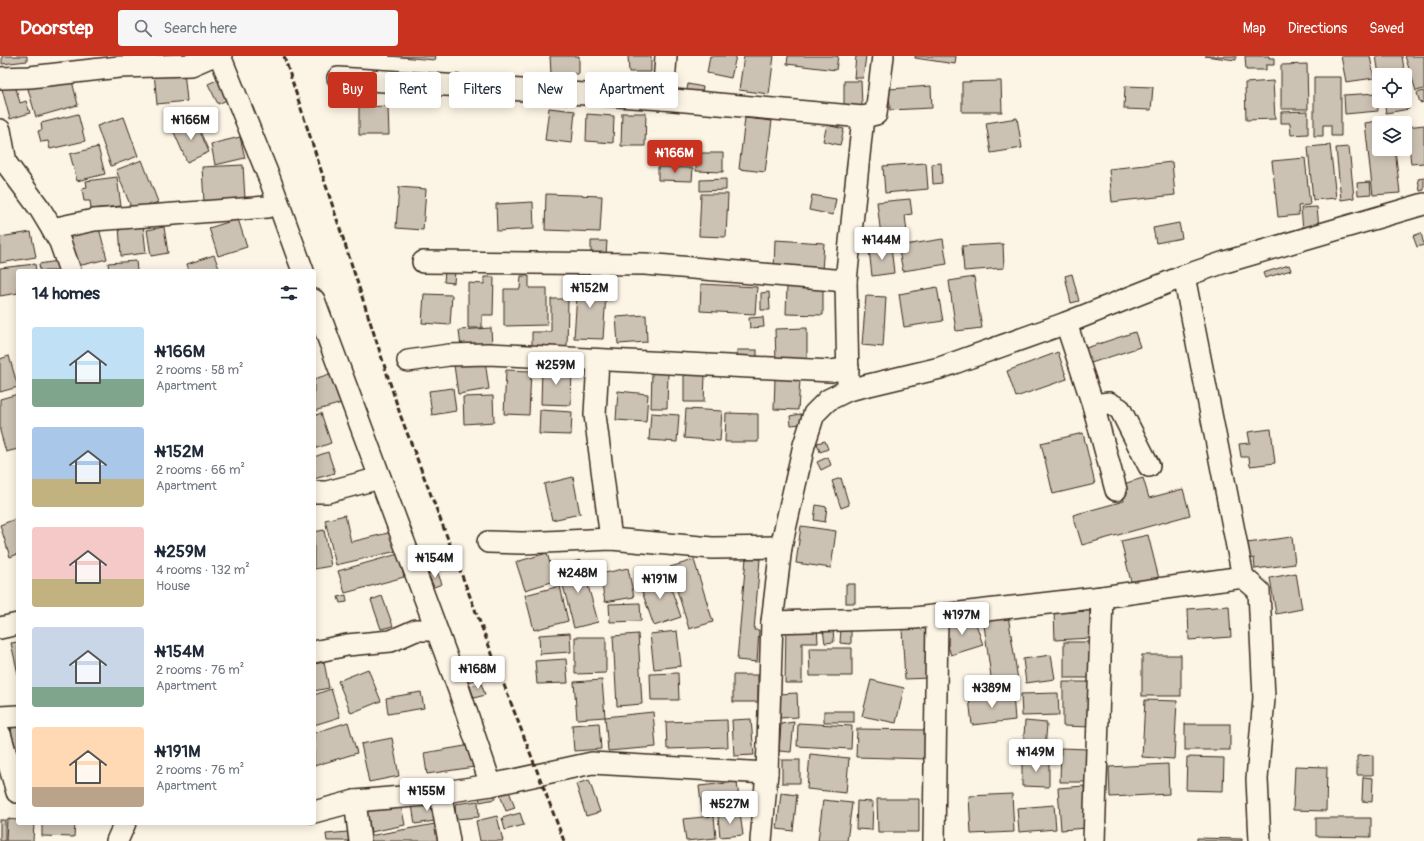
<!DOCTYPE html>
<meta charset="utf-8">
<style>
body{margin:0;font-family:Pangolin,sans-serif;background:#f6f6f7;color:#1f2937;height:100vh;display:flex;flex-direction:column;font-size:15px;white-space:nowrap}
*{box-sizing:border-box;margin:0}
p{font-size:13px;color:#747a83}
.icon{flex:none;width:22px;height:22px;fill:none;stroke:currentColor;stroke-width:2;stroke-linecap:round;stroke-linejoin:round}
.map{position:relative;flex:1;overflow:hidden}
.details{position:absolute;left:16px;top:213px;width:300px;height:556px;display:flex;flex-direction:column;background:#fff;border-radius:4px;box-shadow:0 2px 10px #0003}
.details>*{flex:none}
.guide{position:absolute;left:328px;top:16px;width:380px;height:36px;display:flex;gap:8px}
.controls{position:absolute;left:1372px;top:12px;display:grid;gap:8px}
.controls a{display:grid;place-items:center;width:40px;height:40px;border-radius:4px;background:#fff;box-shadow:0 2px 10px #0003;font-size:20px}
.price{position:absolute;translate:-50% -34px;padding:0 9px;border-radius:4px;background:#fff;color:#222;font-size:13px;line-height:26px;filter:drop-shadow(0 1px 2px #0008)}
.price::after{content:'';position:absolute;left:50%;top:24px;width:12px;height:9px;margin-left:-6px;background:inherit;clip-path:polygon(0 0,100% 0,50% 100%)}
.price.current{background:#c8321e;color:#fff}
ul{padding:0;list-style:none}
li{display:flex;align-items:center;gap:12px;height:100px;padding:0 16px}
li span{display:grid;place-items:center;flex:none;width:112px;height:80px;border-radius:4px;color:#555}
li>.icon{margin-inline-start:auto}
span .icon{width:48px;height:48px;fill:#fffc;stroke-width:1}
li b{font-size:17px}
h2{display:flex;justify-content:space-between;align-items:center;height:48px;padding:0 16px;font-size:17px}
.pill{padding:0 14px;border-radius:4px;background:#fff;box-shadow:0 2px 10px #0003;font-size:14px;line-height:36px}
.pill.current{background:#c8321e;color:#fff}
header{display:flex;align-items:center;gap:24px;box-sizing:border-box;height:56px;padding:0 20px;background:#c8321e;color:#fff}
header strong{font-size:19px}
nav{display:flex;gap:22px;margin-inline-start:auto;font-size:14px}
.search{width:280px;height:36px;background:#f6f6f7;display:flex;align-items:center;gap:10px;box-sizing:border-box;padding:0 14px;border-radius:4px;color:#747a83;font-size:15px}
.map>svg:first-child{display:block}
</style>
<header>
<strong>Doorstep</strong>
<div class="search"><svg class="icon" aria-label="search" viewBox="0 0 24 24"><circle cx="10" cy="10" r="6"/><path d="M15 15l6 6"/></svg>Search here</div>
<nav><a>Map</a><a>Directions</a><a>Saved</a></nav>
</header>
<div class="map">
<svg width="1424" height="785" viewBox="0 0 1424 785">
<rect width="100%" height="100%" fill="#fcf5e5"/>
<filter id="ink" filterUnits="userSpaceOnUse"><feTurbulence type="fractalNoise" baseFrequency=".025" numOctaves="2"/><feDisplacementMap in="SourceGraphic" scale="8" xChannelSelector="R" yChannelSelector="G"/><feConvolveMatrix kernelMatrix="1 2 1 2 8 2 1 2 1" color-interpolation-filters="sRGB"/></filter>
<g filter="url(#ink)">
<!-- building -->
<g fill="#ccc2b3" stroke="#3b2a1e">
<polygon points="2,0 27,0 27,5 2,8"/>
<polygon points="389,0 436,0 435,4"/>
<polygon points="550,0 579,0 579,18 551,18"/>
<polygon points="628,0 651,0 651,16 629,16"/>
<polygon points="710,0 736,0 731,22 707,17"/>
<polygon points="744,0 774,0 769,38 739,34"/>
<polygon points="788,0 838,0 836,14 787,8"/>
<polygon points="856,0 866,0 863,22 854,22"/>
<polygon points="915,0 956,0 955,8 915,2"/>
<polygon points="1205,0 1236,0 1236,4"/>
<polygon points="1245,0 1269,0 1269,2 1274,2 1274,9 1266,9 1266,14 1246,14"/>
<polygon points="1341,0 1370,0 1374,22 1346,26"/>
<polygon points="1376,0 1402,0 1405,19 1379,19"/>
<polygon points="1405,0 1424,0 1424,33 1416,35"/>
<polygon points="1307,8 1308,53 1281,53 1281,9"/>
<polygon points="184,15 187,45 157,48 154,17"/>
<polygon points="71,21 78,49 36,61 28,33"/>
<polygon points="1314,21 1341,21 1341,80 1331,80 1331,69 1323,69 1323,80 1314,80"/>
<polygon points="219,23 229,43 218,48 208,28"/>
<polygon points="844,25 861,25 862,50 844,50"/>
<polygon points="1001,25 1002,56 962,56 962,26"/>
<polygon points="1273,25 1275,63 1246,64 1245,27"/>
<polygon points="688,28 703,31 701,41 686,39"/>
<polygon points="15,29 20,47 26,45 30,57 10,63 2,33"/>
<polygon points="931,30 932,52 890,54 889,33"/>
<polygon points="1125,30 1153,31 1151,54 1124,53"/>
<polygon points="1424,35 1424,46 1420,47 1417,37"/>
<polygon points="1377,37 1378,55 1345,58 1344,39"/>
<polygon points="1405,41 1409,53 1386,57 1384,46 1405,45"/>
<polygon points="388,50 389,79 359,79 359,51"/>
<polygon points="549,52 575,55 572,87 545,84"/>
<polygon points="1308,55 1308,78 1291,79 1290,67 1281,67 1281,56"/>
<polygon points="622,57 646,57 645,90 621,90"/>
<polygon points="78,58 85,85 50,93 48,85 41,86 38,75 42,74 41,67"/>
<polygon points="587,58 614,60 613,87 586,85"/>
<polygon points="124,61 138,100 111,110 97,70"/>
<polygon points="745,62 772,65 765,116 739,113"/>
<polygon points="1017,62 1022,92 991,97 986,67"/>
<polygon points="195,64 209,96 187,106 173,74"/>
<polygon points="1378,65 1379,93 1395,93 1400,137 1373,139 1365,67"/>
<polygon points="827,69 844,73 840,89 823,85"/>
<polygon points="1424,69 1424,107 1411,108 1407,71"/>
<polygon points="240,81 245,102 215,109 211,88"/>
<polygon points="1330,89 1336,142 1313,144 1308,91"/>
<polygon points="98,91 105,118 77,125 70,98"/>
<polygon points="1349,91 1354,142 1341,144 1336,92"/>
<polygon points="696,97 723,97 723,116 696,115"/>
<polygon points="1305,102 1310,149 1298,150 1299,159 1278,161 1272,105"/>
<polygon points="142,104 158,146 133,156 116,114"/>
<polygon points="1172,106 1175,139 1112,146 1109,113"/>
<polygon points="926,107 928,133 885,137 883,110"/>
<polygon points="941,107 942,127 933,128 932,108"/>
<polygon points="243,109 245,143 204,146 202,111"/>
<polygon points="658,111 693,112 692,125 658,124"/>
<polygon points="117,121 121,150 91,153 90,145 84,145 82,132 87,131 86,125"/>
<polygon points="1424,122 1424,134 1420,135 1418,123"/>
<polygon points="726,123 726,134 700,135 700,124"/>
<polygon points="1370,126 1371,138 1358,139 1357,127"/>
<polygon points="399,131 426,133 423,174 396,172"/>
<polygon points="546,138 602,140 600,176 545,174"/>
<polygon points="701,138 728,138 726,181 699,180"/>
<polygon points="812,139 836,143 833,159 809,154"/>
<polygon points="910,143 912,158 905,159 907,177 881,180 877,146"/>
<polygon points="533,146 534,173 497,175 496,148"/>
<polygon points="1317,151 1319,172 1303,174 1301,152"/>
<polygon points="238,163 247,191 218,200 209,172"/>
<polygon points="1179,167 1182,182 1156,187 1153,172"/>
<polygon points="143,168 146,197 121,200 119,170"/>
<polygon points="164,171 168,197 151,200 147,174"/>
<polygon points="99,172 107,203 78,210 70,179"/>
<polygon points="31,176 36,201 0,207 0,181"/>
<polygon points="1421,177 1424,189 1417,191 1413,180"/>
<polygon points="943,183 947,208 903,215 898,190"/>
<polygon points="775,184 824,187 822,215 774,214"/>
<polygon points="591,185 607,185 606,199 591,199"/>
<polygon points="1003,188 1004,212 964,215 962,190"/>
<polygon points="891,190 894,217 872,220 869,193"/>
<polygon points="214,199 220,215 189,215 187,208"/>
<polygon points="58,205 59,215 40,215 39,208"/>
<polygon points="136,205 137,215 109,215 108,207"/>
<polygon points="35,208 36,215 18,215 18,237 0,240 0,212"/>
<polygon points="1289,209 1291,214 1265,222 1263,217"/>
<polygon points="445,214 455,215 454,227 444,226"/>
<polygon points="1072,218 1079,245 1071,247 1065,220"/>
<polygon points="521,220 529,220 529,232 547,232 547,269 504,270 504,233 520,233"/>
<polygon points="484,221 494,221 493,259 482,259 482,272 468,272 468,227 484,228"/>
<polygon points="974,221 982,272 956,275 949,225"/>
<polygon points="578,223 607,224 603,283 574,282"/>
<polygon points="701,228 757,231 755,258 700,255"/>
<polygon points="787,229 823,230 823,259 786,258"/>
<polygon points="937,231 943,265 904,271 899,238"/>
<polygon points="769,236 770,254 761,254 761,237"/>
<polygon points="424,238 452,239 450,269 422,267"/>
<polygon points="866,240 886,241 883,291 862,289"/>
<polygon points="551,243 568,243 567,293 532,292 532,276 551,276"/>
<polygon points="646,259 647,286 618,288 616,261"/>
<polygon points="763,261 764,271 750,272 749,262"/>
<polygon points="491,272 492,290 461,292 459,274"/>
<polygon points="807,272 807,305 776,306 775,273"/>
<polygon points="1135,276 1140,291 1088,308 1083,293"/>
<rect x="737" y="294" width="20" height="10"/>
<polygon points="1058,296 1067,323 1016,341 1007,315"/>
<polygon points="9,300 18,331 0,336 0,303"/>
<polygon points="485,305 489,333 458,338 454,309"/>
<polygon points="542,311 572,312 571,349 541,348"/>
<polygon points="506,314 531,315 529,359 504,358"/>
<polygon points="652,316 668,317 667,352 651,352"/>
<polygon points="333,317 342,347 314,355 314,323"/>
<polygon points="684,319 705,319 704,346 684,346"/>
<polygon points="775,323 800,324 798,354 774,353"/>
<polygon points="453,332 456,355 432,359 429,335"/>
<polygon points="618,335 648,338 646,366 616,364"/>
<polygon points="18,338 18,393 6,396 0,375 0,343"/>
<polygon points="493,340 494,366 464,368 463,341"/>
<polygon points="686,353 722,355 720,385 684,382"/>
<polygon points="540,354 572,356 571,379 539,378"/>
<polygon points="321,357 331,387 314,393 314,360"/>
<polygon points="651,357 679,359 677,386 649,384"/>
<polygon points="726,357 758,358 758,386 725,386"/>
<polygon points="801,358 803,368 791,369 790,360"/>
<polygon points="1271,373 1275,407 1250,410 1249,401 1241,401 1239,388 1250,387 1248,376"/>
<polygon points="1083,377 1095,428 1053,438 1041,387"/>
<polygon points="825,385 828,393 820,396 817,387"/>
<polygon points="328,396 335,417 314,423 314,401"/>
<polygon points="828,401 831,409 821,414 817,406"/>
<polygon points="573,421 580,458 552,464 544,428"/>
<polygon points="841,422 849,449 841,452 832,425"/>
<polygon points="1143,422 1149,442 1183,433 1190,459 1082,489 1073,459 1124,445 1120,429"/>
<polygon points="816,449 827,451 825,466 814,464"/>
<polygon points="345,459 351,486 392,476 397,495 336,509 325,464"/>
<polygon points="18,462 18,498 10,501 0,469"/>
<polygon points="801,470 836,475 831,512 796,507"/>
<polygon points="324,474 331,510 314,513 314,476"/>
<polygon points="1148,479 1159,523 1132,530 1121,485"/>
<polygon points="1292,481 1295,508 1255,513 1254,502 1249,503 1247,487"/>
<polygon points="547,497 555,525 525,534 516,506"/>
<polygon points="398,498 404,521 345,537 338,515"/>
<polygon points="746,502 760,503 754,574 759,574 757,606 737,604"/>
<polygon points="581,504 598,566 574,572 558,510"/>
<polygon points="694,504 713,566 689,573 670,511"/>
<polygon points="628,512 634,541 605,546 600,518"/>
<polygon points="437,515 442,528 434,531 428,518"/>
<polygon points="1296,517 1302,553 1276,558 1270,522"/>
<polygon points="666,518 681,561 654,570 639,527"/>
<rect x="846" y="528" width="9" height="19"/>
<polygon points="560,530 568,565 534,574 525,539"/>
<polygon points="346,539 347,546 340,547 338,541"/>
<polygon points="382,540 393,570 381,573 371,544"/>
<polygon points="640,547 641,565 610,566 609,548"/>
<polygon points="1229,550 1231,581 1189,584 1188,553"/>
<polygon points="1090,555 1091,582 1055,584 1054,557"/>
<polygon points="1008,559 1018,624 992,628 983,562"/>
<polygon points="974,562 983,589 951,599 942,572"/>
<polygon points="786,569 817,569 818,587 802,587 802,627 785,627"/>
<polygon points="928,571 930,622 905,623 902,573"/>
<polygon points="833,573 834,586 825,587 823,574"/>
<polygon points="841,573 851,573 851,588 840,587"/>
<polygon points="677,575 681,610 654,613 650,578"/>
<polygon points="570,577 571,596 540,598 539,579"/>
<polygon points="638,578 642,648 617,650 613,580"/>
<polygon points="575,581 606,581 606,617 575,618"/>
<polygon points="18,586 18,618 11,587"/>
<rect x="1064" y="586" width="27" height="36"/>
<polygon points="809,592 852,592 852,620 810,620"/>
<polygon points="1051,599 1055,623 1026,627 1023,603"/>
<rect x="1142" y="599" width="39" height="41"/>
<polygon points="566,603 568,627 537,628 535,605"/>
<polygon points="324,606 329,632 314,635 314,608"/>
<polygon points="368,613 381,645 351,657 338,625"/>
<polygon points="478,616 480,622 467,627 465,621"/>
<polygon points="678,617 679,644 651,644 650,618"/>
<rect x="733" y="619" width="25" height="27"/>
<polygon points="602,624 605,661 577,663 574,626"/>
<polygon points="871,624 904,632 896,667 862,660"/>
<polygon points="1063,626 1091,626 1091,671 1063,670"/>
<polygon points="481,627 485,639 474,642 470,630"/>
<polygon points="331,633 340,661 314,669 314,639"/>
<polygon points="421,636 424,652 388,658 386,642"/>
<polygon points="797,637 798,661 780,662 779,638"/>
<polygon points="1058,637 1059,659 1022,660 1021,638"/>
<polygon points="1013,638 1015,664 972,669 969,642"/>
<polygon points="1145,644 1177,645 1174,703 1142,701"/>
<rect x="824" y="655" width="30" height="11"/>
<polygon points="653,656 656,691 608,695 605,661"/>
<polygon points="751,663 754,699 734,700 732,664"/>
<polygon points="727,664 728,691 667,693 666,666"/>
<polygon points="11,665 18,665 18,707 13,707"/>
<polygon points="1025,665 1047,667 1045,696 1023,694"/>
<polygon points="348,666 357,697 314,710 314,677"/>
<polygon points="794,666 791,696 779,695 781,668"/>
<polygon points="599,667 601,693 574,695 572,669"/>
<polygon points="798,667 852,670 851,693 797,690"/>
<rect x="1185" y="668" width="45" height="26"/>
<polygon points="857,673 928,674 927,703 856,701"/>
<polygon points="392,682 399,720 369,726 361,688"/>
<polygon points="471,689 474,711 427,718 424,697"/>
<polygon points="1061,692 1088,693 1087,726 1060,726"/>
<polygon points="810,698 849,702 846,737 807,733"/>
<polygon points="1373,699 1373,719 1357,719 1357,700"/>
<polygon points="1187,701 1224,702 1223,735 1186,734"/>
<polygon points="1022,703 1049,703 1049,731 1022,730"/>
<rect x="782" y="704" width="18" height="23"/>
<polygon points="1168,708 1169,738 1110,741 1109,711"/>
<polygon points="1295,710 1327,711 1326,755 1293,754"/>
<polygon points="1363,721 1373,722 1372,746 1362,745"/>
<polygon points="589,724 600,756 586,760 576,728"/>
<polygon points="737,726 740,752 702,756 699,730"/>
<polygon points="1084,730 1087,772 1061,774 1058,732"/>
<polygon points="493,731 495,743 480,746 477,734"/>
<polygon points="509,735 515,752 506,755 500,739"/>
<polygon points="781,737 797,739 793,775 777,773"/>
<polygon points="1012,738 1014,776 971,778 969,740"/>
<polygon points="877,743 919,743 919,776 878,776"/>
<polygon points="438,744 441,764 415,768 412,749"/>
<polygon points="823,744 852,747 847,785 818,785"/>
<polygon points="478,745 479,761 456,763 455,748"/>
<polygon points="857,745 873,746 872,774 856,773"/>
<polygon points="401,749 405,769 371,776 367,755"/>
<polygon points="1054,749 1056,773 1019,776 1017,752"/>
<polygon points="520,757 524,769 505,774 502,762"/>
<polygon points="740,757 743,779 720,781 718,760"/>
<polygon points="497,760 503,785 480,785 476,765"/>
<polygon points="714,760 716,782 686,785 683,763"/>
<polygon points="1316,762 1371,762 1371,781 1316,780"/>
<polygon points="7,763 18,764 18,767 34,767 33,785 6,785"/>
<rect x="0" y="764" width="5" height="21"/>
<polygon points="42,767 75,767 74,781 42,780"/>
<polygon points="435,768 438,785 370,785 369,780"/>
<polygon points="358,775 359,785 327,785 326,778"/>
<polygon points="1197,782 1242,783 1242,785 1197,785"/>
</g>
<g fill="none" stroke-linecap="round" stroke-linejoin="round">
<defs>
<g id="minor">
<polyline points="220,0 270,124 303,215"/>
<polyline points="0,22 30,21 119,11 191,9 212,0"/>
<polyline points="338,22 663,43 863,61"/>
<polyline points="663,43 666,0"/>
<polyline points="0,74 6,107 40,153 60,186 70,215"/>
<polyline points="52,173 94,164 267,151 278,147"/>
<polyline points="423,206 645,208 846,225"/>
<polyline points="1184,220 1243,521 1259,535 1264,642 1257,723 1260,785"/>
<polyline points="314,244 459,634 491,729"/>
<polyline points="1066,267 1093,349 1116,434"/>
<polyline points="598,304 595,359 611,483"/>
<polyline points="408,305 449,299 488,298 831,315 848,312"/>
<polyline points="848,327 846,225 863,61 876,58 883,0"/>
<polyline points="1093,349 1109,347 1120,353 1149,410"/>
<polyline points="314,436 327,436 380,422"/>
<polyline points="488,486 523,487 611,483 712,492 781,491"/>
<polyline points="772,566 915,562 1102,541 1243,521"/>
<polyline points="0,572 18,568"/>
<polyline points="314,596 347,589 391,585 416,574 436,574"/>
<polyline points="0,661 18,660"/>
<polyline points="0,678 17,736"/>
<polyline points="440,736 449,785"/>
<polyline points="355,745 360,785"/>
<polyline points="314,756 355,745 425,739 491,729 592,707 767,717"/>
<polyline points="117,785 125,767"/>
<polyline points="761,785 767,717 772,566 781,491 804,389 814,358 828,344 848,334 940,312 1066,267 1184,220 1225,206 1424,148"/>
<polyline points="934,785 937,560"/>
<polyline points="1094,785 1102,541"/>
</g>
</defs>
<!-- minor casing -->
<use href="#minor" stroke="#3b2a1e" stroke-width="24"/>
<!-- minor -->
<use href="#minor" stroke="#fcf5e5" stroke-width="21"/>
<!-- rail -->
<polyline stroke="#3b2a1e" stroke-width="3" stroke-dasharray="6 3" stroke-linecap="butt" points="284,0 401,361 564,785"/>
</g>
</g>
</svg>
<div class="controls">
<a><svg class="icon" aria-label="locate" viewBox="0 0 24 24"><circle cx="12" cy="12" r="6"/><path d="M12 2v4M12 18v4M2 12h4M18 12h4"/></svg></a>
<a><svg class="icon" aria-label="layers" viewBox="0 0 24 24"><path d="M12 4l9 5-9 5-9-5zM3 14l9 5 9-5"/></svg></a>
</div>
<b class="price" style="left:191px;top:85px">₦166M</b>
<b class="price current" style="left:675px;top:118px">₦166M</b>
<b class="price" style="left:882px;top:205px">₦144M</b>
<b class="price" style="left:590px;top:253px">₦152M</b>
<b class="price" style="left:556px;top:330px">₦259M</b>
<b class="price" style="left:435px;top:523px">₦154M</b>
<b class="price" style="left:578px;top:538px">₦248M</b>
<b class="price" style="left:660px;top:544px">₦191M</b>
<b class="price" style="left:962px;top:580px">₦197M</b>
<b class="price" style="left:478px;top:634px">₦168M</b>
<b class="price" style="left:992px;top:653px">₦389M</b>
<b class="price" style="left:1036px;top:717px">₦149M</b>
<b class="price" style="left:427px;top:756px">₦155M</b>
<b class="price" style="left:730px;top:769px">₦527M</b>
<div class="guide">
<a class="pill current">Buy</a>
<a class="pill">Rent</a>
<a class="pill">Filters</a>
<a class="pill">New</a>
<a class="pill">Apartment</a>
</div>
<section class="details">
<h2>14 homes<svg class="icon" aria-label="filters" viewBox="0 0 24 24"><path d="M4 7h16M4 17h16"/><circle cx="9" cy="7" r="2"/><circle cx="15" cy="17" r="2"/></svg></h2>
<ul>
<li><span style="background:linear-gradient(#bfe0f5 65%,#7fa58c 0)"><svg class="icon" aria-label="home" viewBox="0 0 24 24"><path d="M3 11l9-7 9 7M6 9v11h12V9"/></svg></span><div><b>₦166M</b><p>2 rooms · 58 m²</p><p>Apartment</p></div></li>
<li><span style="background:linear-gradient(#a9c7e8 65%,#c2b280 0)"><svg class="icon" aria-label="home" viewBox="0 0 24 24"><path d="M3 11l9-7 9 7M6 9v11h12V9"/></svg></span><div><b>₦152M</b><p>2 rooms · 66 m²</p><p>Apartment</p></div></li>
<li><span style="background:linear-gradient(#f6c9c9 65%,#c2b280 0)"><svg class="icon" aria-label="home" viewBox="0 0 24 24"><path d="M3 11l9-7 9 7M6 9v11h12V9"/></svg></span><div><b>₦259M</b><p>4 rooms · 132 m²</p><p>House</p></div></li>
<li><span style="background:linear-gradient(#c9d6e8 75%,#7fa58c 0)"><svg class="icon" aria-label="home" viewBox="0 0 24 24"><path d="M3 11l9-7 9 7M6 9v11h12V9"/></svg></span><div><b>₦154M</b><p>2 rooms · 76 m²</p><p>Apartment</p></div></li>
<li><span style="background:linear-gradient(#ffd9b3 75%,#b9a48a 0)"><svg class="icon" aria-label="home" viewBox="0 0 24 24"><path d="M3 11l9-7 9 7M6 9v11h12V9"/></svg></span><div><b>₦191M</b><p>2 rooms · 76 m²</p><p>Apartment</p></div></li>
</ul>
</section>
</div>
